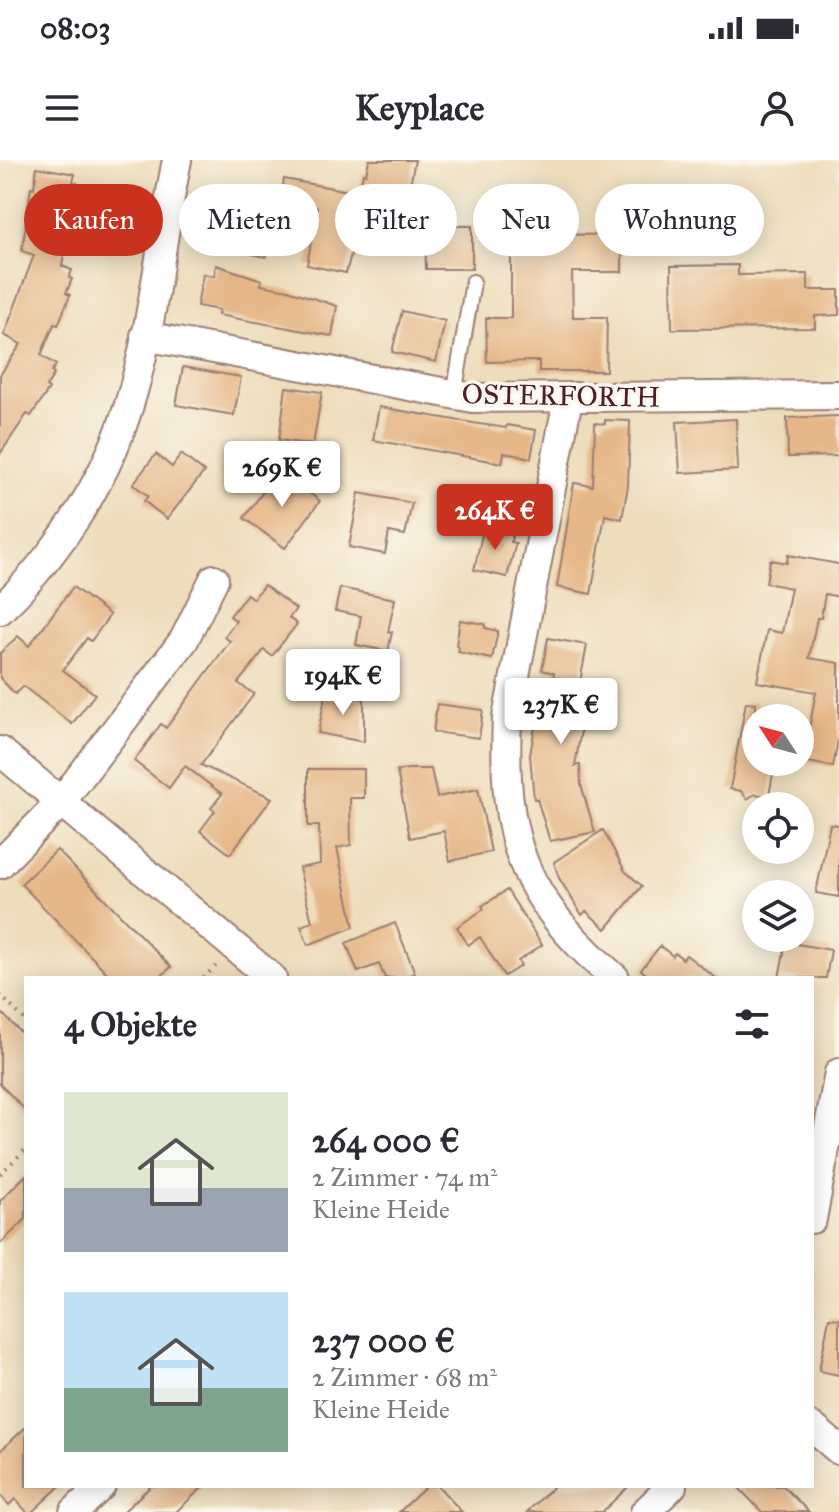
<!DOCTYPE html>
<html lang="de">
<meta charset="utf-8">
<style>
body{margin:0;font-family:"IM FELL Great Primer",serif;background:#f2f2f3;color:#2b2b33;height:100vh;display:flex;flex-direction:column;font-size:30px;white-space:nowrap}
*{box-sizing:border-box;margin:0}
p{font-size:26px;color:#7c7c81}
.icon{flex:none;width:44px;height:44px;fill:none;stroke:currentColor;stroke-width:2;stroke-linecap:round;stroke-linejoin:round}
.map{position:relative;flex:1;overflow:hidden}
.drawer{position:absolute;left:24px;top:816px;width:790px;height:512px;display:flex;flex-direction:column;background:#fff;border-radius:0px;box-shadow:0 4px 20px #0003}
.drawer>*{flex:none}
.hud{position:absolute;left:24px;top:24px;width:792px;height:72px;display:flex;gap:16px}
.needle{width:52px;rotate:306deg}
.fabs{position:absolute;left:742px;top:544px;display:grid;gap:16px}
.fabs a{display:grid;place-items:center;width:72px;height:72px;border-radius:50%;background:#fff;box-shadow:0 4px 20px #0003;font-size:40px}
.price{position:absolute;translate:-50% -68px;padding:0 18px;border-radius:8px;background:#fff;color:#222;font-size:26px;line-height:52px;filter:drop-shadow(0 2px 4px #0008)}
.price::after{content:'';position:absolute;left:50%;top:48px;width:24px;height:18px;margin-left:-12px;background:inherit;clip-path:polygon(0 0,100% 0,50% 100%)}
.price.active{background:#c8321e;color:#fff}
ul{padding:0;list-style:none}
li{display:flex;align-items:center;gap:24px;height:200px;padding:0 40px}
li span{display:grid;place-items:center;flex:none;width:224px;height:160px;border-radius:0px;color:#555}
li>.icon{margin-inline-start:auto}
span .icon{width:96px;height:96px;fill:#fffc;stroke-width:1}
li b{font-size:34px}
h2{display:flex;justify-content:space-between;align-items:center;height:96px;padding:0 40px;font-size:34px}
.pill{padding:0 28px;border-radius:36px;background:#fff;box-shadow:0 4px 20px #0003;font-size:28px;line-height:72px}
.pill.active{background:#c8321e;color:#fff}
.status{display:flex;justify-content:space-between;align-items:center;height:56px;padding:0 40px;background:#fff;direction:ltr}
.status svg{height:22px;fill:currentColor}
header{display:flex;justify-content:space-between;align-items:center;height:104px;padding:0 40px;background:#fff;font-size:36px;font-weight:700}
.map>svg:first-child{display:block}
</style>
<div class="status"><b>08:03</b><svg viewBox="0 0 49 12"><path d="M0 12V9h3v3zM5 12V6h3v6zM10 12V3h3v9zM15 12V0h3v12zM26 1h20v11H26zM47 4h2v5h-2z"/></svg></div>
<header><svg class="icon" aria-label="menu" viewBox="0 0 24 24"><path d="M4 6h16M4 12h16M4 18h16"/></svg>Keyplace<svg class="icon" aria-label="person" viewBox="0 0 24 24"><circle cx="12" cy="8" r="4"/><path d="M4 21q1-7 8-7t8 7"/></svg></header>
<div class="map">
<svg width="839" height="1352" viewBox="0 0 839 1352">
<rect width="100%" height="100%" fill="#fbf7ec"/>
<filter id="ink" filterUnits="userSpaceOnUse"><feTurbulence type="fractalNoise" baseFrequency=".0125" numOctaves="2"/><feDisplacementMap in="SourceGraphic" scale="16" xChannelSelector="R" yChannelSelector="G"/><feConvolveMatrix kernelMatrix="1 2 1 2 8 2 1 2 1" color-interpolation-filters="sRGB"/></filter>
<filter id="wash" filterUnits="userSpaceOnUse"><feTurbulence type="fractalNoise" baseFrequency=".006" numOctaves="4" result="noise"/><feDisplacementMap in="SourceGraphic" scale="32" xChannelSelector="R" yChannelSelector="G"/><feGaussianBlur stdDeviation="1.8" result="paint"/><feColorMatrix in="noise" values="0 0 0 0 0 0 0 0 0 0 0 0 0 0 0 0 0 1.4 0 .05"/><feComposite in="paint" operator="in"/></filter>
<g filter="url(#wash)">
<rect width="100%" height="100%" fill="#edb"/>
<g id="blocks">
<!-- building -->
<g fill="#e6b888">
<polygon points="369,0 415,0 410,25 397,23 393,45 371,40 365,70 358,68 346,113 307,105 317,47 281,40 284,19 359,33 363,13 366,14"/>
<polygon points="37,7 75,14 73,22 77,23 74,38 78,38 72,71 68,70 62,106 72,110 69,118 72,119 66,133 70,135 58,165 54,164 41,195 56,205 51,212 54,214 46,227 49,229 31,256 27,254 0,294 0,215 21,184 4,175 34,95 22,91 31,27 34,28"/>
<polygon points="236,46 274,53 266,97 219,87 226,52 235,53"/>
<polygon points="425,66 472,66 472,109 426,109"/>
<polygon points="511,74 622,75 622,112 572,112 573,157 607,157 606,211 539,211 539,201 487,202 486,158 511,158"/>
<polygon points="216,105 262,120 261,125 288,130 337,146 332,176 218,155 219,150 197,146 203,114 214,116"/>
<polygon points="738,105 738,115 808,114 808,130 839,130 839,155 815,156 815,168 672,169 671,106"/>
<polygon points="402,151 445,161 436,202 392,192"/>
<polygon points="183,207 241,217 234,255 176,245"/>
<polygon points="286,227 322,232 313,285 279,280"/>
<polygon points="379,247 479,264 506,268 507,265 536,270 531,298 504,293 502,303 373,280"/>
<polygon points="839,256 839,296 788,297 787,258"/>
<polygon points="736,259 738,310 680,313 677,262"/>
<polygon points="605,260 630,261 628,326 622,359 605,355 591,434 557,427 574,323 593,326 595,263 605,264"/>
<polygon points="156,294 172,307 181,294 204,312 167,359 144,341 148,336 133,324"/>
<polygon points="279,310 320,341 285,388 244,358"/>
<polygon points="359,333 412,343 405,375 389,372 385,394 349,387"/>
<polygon points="484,366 513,372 511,382 516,383 507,417 474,410"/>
<polygon points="788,395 839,404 839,437 825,434 821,458 817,458 809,498 839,503 839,576 833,607 803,601 816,532 757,522 767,470 782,473 791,428 766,423 770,400 787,403"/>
<polygon points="264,425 296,449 289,458 297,464 272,496 264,490 238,523 254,534 201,605 272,638 230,694 200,671 215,651 211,648 222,634 185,606 169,628 134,601 161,564 166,568 230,481 224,477 236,461 230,456 247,434 253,439"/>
<polygon points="73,427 110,455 91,481 87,478 63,510 95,534 72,564 23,526 15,534 0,518 0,493 18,476 29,486"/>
<polygon points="340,428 395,439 388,472 392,472 388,491 356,485 361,456 335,451"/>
<polygon points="460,460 485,464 485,468 498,471 492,499 458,492 459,486 456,486"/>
<polygon points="548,478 587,485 577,538 582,538 577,564 582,564 575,606 580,605 581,625 595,672 550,681 537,639 534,639 530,595 537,556 546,558 554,513 542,510"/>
<polygon points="326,532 364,539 364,582 318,573"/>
<polygon points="746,542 756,543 756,602 775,602 769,636 755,634 747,639 741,631 730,629"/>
<polygon points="437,544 483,550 479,578 433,572"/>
<polygon points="308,609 364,609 364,638 350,638 351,685 337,688 354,767 308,785 301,766 312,762 299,708 320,704 319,666 308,666"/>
<polygon points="408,609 431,609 437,637 478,629 491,692 450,701 444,671 410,678 397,611"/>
<polygon points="830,664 839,665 839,737 816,733"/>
<polygon points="603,670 625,711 642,726 606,769 586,751 582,755 559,718 554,702"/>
<polygon points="57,690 171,807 159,818 112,818 21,724"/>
<polygon points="507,730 542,785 518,801 521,806 504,816 480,777 468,785 457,767 484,749 482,746"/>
<polygon points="395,763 415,813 402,818 385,818 379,804 358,812 346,783"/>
<polygon points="786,782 831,790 826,818 779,818"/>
<polygon points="660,786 673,796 675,793 683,799 686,795 716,818 651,818 641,810"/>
<polygon points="0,851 26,878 26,951 0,924"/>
<polygon points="26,1015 26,1059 0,1084 0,1041"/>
<polygon points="829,1158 839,1159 839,1215 819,1211"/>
<polygon points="26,1267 26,1326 60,1326 32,1352 27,1352 15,1339 9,1345 0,1335 0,1291"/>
<polygon points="151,1326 204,1326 176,1352 123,1352"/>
<polygon points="427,1326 438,1326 462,1352 399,1352"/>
<polygon points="554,1326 629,1326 602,1352 527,1352"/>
<polygon points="737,1326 783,1326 809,1352 762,1352"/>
</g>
</g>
</g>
<g filter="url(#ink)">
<use href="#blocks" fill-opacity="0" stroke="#9c7e73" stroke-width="2"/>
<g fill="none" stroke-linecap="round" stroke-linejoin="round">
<defs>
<polyline id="service" points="454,235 473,122"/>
<g id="minor">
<polyline points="145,176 473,238 839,235"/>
<path d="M568,239L507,558C502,679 521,737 615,818"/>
<path d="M0,450C46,406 86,350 112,291C150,205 158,93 177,0"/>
<polyline points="0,591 272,818"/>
<polyline points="0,704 61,642 184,480 214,419"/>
<polyline points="812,1059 839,913"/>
<polyline points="812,1267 839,1290"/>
<polyline points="74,1352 101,1326"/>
<polyline points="645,1352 672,1326"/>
</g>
</defs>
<!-- service casing -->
<use href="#service" stroke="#9c7e73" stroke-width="18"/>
<!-- minor casing -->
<use href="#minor" stroke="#9c7e73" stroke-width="32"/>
<!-- path -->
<g stroke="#9c7e73" stroke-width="4" stroke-dasharray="2 6" stroke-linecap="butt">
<polyline points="203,818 216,806"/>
<polyline points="0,835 26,861"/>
<polyline points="0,1014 26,989"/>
</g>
<!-- service -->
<use href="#service" stroke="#fff" stroke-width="14"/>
<!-- minor -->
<use href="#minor" stroke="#fff" stroke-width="28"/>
</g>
</g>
<g text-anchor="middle" stroke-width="7" stroke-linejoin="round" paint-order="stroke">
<!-- street labels -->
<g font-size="28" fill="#4a1f2b" stroke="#fbf7ec">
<text transform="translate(561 235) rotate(1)" y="10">OSTERFORTH</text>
</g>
</g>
</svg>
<div class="fabs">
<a><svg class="needle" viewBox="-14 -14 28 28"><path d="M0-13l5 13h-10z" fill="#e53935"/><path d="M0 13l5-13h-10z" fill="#7c7c81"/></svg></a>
<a><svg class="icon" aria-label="locate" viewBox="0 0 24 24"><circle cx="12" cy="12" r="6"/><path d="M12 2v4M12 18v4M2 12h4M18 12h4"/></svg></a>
<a><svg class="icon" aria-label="layers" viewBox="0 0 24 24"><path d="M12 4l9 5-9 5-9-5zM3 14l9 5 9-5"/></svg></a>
</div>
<b class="price" style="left:282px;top:349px">269K €</b>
<b class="price active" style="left:495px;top:392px">264K €</b>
<b class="price" style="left:343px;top:557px">194K €</b>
<b class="price" style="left:561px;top:586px">237K €</b>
<div class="hud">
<a class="pill active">Kaufen</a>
<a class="pill">Mieten</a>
<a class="pill">Filter</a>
<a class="pill">Neu</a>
<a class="pill">Wohnung</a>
</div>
<section class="drawer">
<h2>4 Objekte<svg class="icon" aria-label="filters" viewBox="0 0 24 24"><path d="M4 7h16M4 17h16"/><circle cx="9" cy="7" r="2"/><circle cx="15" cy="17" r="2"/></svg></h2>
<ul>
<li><span style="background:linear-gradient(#dfe7d0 60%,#9aa5b1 0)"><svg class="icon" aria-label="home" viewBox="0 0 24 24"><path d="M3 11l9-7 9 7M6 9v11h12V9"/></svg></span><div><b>264 000 €</b><p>2 Zimmer · 74 m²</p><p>Kleine Heide</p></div></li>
<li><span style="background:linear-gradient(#bfe0f5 60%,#7fa58c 0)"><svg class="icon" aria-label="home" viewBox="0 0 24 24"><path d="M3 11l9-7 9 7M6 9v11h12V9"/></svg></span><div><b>237 000 €</b><p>2 Zimmer · 68 m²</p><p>Kleine Heide</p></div></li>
</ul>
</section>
</div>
